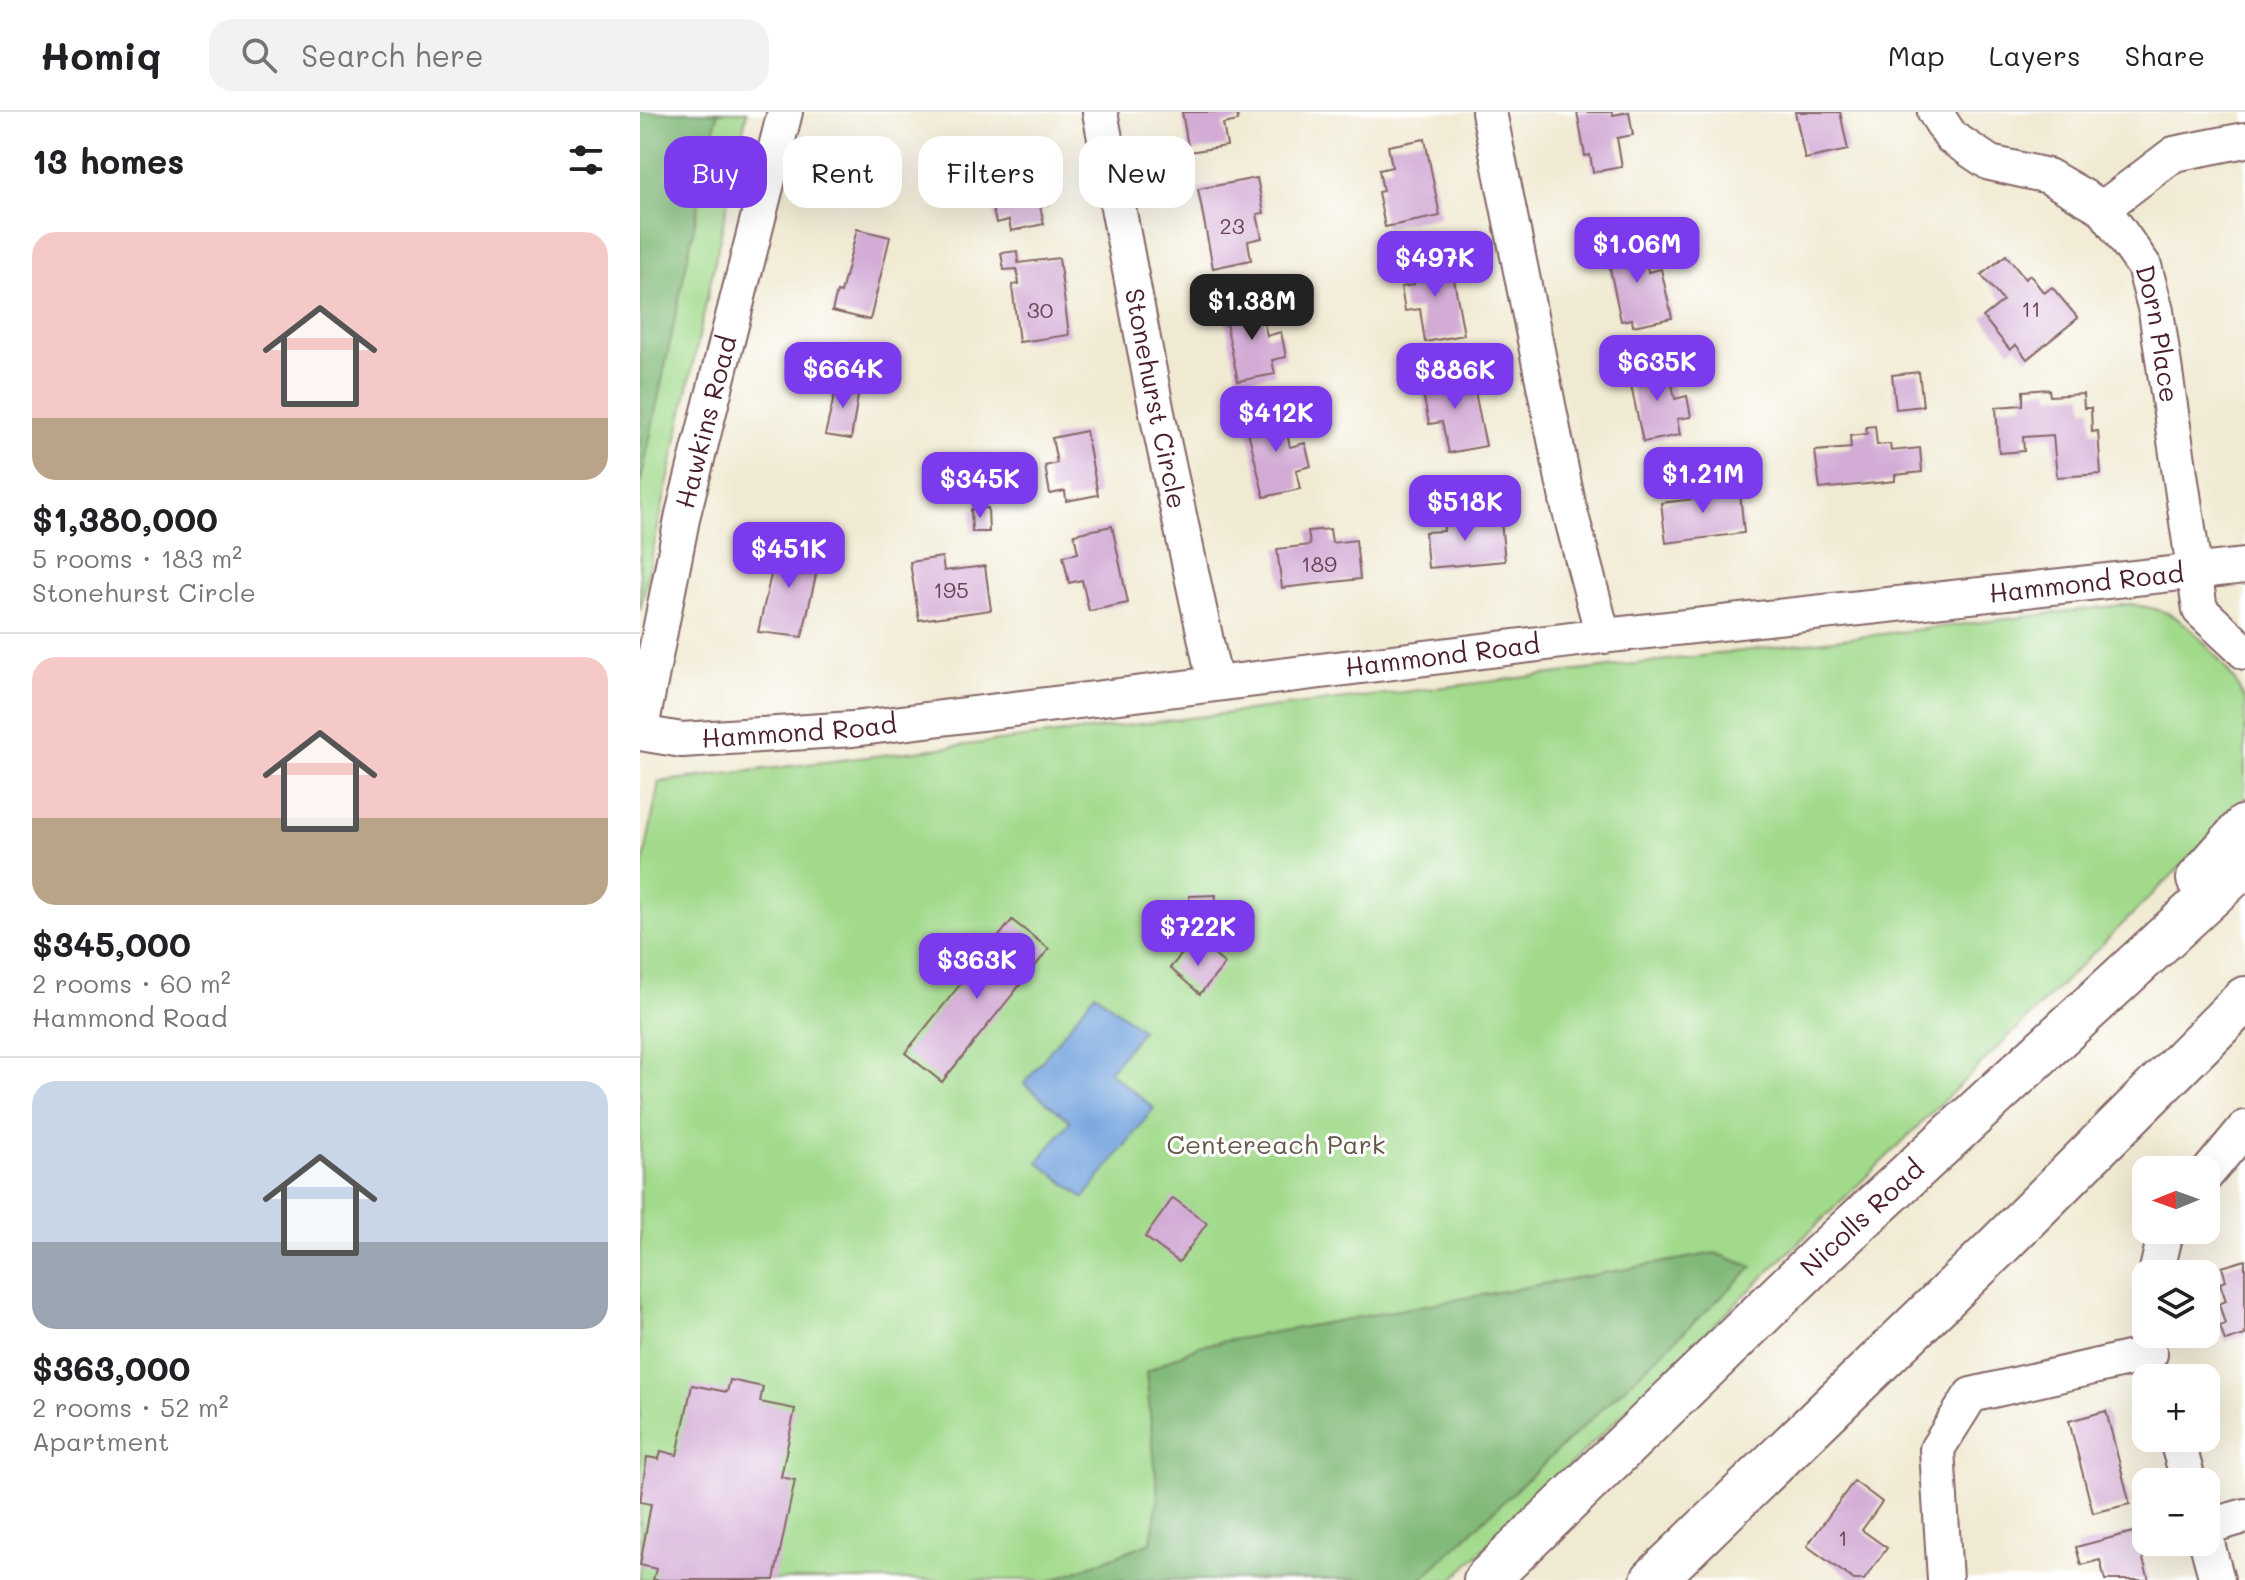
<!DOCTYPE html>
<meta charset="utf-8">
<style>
body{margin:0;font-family:Mali,sans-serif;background:#f2f2f2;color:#202124;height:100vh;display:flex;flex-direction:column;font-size:30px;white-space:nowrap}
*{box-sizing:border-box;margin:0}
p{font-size:26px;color:#757577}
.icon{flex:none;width:44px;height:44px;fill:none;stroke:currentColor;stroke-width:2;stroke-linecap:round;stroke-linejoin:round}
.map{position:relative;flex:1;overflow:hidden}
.details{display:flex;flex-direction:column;background:#fff;width:640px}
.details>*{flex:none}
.hud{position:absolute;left:24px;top:24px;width:760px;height:72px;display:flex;gap:16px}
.needle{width:52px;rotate:269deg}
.buttons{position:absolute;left:1492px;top:1044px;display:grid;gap:16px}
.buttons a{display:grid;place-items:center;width:88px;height:88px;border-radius:16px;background:#fff;box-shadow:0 8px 32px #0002;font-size:40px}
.price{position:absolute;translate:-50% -68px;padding:0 18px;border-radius:16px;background:#7c3aed;color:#fff;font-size:26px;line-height:52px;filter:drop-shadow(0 2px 4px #0008)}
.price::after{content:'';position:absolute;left:50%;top:48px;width:24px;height:18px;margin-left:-12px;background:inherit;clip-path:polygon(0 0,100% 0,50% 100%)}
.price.current{background:#222;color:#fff}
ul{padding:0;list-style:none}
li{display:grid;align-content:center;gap:16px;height:424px;padding:0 32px}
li+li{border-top:2px solid #e0e0e0}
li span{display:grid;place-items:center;height:248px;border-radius:24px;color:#555}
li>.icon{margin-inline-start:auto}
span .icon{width:144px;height:144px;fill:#fffc;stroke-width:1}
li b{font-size:34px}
h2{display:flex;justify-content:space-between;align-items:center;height:96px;padding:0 32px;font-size:34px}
.pill{padding:0 28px;border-radius:24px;background:#fff;box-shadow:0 8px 32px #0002;font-size:28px;line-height:72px}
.pill.current{background:#7c3aed;color:#fff}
header{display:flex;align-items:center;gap:48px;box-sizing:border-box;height:112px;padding:0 40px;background:#fff;border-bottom:2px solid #e0e0e0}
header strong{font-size:38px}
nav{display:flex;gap:44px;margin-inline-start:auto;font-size:28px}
.search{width:560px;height:72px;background:#f2f2f2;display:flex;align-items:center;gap:20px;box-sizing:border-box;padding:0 28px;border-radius:24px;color:#757577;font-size:30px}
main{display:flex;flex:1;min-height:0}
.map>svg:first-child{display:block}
</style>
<header>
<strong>Homiq</strong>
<div class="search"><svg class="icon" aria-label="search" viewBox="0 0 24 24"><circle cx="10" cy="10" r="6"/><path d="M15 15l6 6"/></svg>Search here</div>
<nav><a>Map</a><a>Layers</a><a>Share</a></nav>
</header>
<main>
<section class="details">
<h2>13 homes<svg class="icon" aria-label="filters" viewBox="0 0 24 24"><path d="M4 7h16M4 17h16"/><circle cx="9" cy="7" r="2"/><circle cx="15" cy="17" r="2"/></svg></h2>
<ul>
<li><span style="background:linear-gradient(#f6c9c9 75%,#b9a48a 0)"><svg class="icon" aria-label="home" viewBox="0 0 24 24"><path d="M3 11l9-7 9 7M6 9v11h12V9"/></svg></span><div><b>$1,380,000</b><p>5 rooms · 183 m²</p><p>Stonehurst Circle</p></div></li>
<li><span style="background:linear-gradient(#f6c9c9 65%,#b9a48a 0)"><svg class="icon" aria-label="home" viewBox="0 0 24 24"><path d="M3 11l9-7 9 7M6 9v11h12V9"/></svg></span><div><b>$345,000</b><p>2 rooms · 60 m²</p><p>Hammond Road</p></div></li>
<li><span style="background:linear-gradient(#c9d6e8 65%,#9aa5b1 0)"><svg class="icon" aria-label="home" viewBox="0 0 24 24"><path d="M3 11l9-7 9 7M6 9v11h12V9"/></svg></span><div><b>$363,000</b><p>2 rooms · 52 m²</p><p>Apartment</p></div></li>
</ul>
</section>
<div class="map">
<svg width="1605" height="1468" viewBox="0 0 1605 1468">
<rect width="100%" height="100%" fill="#fff"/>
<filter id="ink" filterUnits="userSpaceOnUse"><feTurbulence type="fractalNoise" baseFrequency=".0125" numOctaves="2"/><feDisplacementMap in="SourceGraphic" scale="16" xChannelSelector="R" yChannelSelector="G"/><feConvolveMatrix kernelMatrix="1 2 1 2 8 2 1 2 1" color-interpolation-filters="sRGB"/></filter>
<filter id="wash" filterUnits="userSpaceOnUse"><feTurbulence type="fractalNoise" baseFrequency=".006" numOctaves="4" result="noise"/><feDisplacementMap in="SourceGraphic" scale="32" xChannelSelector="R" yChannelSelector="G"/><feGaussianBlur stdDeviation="1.8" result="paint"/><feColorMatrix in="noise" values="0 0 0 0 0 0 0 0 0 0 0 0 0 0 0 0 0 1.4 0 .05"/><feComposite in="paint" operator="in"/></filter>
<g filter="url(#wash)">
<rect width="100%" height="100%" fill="#f1ead3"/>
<!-- green -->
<g fill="#a2da8c" stroke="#767c5c" stroke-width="2">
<polygon points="0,0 107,0 0,499"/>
<path d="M1490,492C1501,494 1515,496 1527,501C1552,511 1596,564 1605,590V691L1267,1025L812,1468H0V769L19,670Z"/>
</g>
<!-- forest -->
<g fill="#81ba78" stroke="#666c52" stroke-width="2">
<polygon points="0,0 78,0 0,374"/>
<polygon points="1075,1141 1113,1155 780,1468 413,1468 511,1430 518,1386 506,1260 558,1234"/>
</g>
<!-- water -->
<polygon fill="#74a5de" stroke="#5f6284" stroke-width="2" points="455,881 502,918 469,960 514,996 444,1086 398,1050 430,1009 384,972"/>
<g id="blocks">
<!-- building -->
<g fill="#d3acd5">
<polygon points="542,0 597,0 598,9 583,12 587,34 549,40"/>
<polygon points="937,0 972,0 973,3 989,0 993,23 977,26 982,55 953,60 950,43 945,44"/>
<polygon points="1155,0 1200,0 1208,38 1165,47"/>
<polygon points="380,27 382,35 387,34 398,83 407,81 410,92 400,94 404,112 371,119 369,108 356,111 350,86 362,84 352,40 372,35 371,29"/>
<polygon points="785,27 800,104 745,115 738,80 743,79 739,58 752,55 748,34"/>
<polygon points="617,66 624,101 617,102 622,126 608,129 611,148 573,156 558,77"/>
<polygon points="217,117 250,125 230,208 192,199 197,180 201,181"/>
<polygon points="1001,126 1008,160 1021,157 1032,206 993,214 992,207 981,209 965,134"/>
<polygon points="377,139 378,151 419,146 429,223 379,230 372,173 379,172 377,157 364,158 361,141"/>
<polygon points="1366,143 1385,167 1390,163 1404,181 1412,175 1438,206 1387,247 1376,233 1370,238 1343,205 1363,189 1341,163"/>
<polygon points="810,145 824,223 785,230 780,197 765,199 761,175 774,173 770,152"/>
<polygon points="619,189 627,224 641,220 646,245 632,248 635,262 598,269 583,197"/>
<polygon points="1028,251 1035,287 1047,284 1051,305 1037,307 1040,323 1003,330 988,259"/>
<polygon points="831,260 846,334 809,341 802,310 789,312 781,271"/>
<polygon points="1279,260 1283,294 1256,297 1252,263"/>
<polygon points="198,268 220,272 211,327 185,323"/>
<polygon points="1409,277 1410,284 1443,282 1444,296 1451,296 1452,320 1458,319 1461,362 1417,365 1413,323 1383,325 1384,339 1359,341 1356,295 1383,293 1383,279"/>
<polygon points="642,298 650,335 665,331 671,354 656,358 660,377 624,385 605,307"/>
<polygon points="1235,314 1237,333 1250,332 1251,339 1280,336 1282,360 1255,363 1255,369 1180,377 1175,339 1211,336 1210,324 1227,322 1226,315"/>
<polygon points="446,319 458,383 426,389 425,379 410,382 405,354 417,351 412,326"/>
<polygon points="1076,370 1078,384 1100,381 1104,421 1026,431 1021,391 1055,387 1053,373"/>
<polygon points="348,396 349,420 332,420 331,397"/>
<polygon points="835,401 836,412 861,410 865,449 788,456 785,420 804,419 803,404"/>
<polygon points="472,414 488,491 449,499 442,468 429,471 423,444 438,441 434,422"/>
<polygon points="690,417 692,431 716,428 720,467 642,476 637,437 670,433 668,419"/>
<polygon points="133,431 181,441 162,525 118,520 133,454 127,454"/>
<polygon points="302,445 304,459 345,454 351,498 279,508 270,450"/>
<polygon points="576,783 575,798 549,798 549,784"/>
<polygon points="372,808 409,837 302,970 265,941"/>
<polygon points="564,834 585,852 560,882 530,856 546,837 555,844"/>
<polygon points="533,1086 567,1111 539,1150 505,1125"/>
<polygon points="1605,1148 1605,1223 1585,1229 1580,1214 1585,1212 1579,1192 1586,1189 1580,1171 1586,1169 1582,1155"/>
<polygon points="90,1268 123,1275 120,1290 155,1297 141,1365 155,1368 134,1468 13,1468 16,1457 0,1453 11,1392 0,1390 7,1345 19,1347 21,1339 37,1343 52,1273 87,1280"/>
<polygon points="1466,1299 1490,1392 1453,1401 1429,1309"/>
<polygon points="1214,1369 1242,1390 1222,1418 1247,1436 1224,1468 1214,1468 1167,1434"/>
<polygon points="1493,1420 1496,1434 1499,1433 1509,1468 1465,1468 1460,1448 1441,1453 1436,1435"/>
</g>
</g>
</g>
<g filter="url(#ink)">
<use href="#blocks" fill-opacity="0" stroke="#846666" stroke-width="2"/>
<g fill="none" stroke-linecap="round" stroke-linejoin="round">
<defs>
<g id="minor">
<path id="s1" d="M460,0L517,301L575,571"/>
<polyline points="849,0 928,392 963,524"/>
<path id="s2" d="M1295,0L1311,25L1350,51L1408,64L1463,96L1504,154L1516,199L1560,498L1605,540"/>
<polyline points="1463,96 1534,42 1605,28"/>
<path id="s3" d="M0,621L42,628L213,617L963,524L1605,454"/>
<path id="s4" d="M0,621L43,402L145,0"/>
<polyline points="1566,1063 1605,1016"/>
<polyline points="1516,1162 1525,1124 1529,1118"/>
<polyline points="1536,1326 1549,1370"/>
<polyline points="1566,1415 1605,1404"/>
<polyline points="1566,1428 1577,1468"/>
<polyline points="1305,1468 1297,1337 1331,1283 1510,1242"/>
</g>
<g id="highway">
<polyline points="1559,767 1605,715"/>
<path id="s5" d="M846,1468L1185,1140L1605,752"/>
<polyline points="1013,1468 1353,1139 1605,887"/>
</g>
</defs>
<!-- minor casing -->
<use href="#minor" stroke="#846666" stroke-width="38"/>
<!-- highway casing -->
<use href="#highway" stroke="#846666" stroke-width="48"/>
<!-- minor -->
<use href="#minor" stroke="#fff" stroke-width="34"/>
<!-- highway -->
<use href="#highway" stroke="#fff" stroke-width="44"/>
</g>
</g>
<g text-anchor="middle" stroke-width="6" stroke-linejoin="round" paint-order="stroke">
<!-- number labels -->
<g font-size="22" fill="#6c4256">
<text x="592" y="122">23</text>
<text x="1391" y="205">11</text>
<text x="400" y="206">30</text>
<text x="679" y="460">189</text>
<text x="311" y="486">195</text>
<text x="1203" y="1434">1</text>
</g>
<!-- street labels -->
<g font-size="26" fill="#4a1f2b" stroke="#fff">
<text dy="9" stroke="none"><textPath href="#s2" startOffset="340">Dorn Place</textPath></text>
<text dy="9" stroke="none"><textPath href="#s1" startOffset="292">Stonehurst Circle</textPath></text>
<text dy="9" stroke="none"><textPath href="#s4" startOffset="318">Hawkins Road</textPath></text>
<text dy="9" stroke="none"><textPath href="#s3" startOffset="1456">Hammond Road</textPath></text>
<text dy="9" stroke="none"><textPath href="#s3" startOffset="808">Hammond Road</textPath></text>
<text dy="9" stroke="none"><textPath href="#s3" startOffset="160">Hammond Road</textPath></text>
<text dy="9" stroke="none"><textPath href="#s5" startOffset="522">Nicolls Road</textPath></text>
</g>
<!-- park labels -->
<g font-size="26" fill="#645748" stroke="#fff">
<text x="636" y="1042">Centereach Park</text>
</g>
</g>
</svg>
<div class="buttons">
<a><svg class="needle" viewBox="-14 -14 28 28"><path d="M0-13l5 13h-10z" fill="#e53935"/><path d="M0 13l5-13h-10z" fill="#757577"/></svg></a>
<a><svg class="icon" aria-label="layers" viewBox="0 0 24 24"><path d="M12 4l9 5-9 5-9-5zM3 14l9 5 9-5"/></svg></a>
<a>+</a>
<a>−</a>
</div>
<b class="price" style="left:997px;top:173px">$1.06M</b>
<b class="price" style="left:795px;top:187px">$497K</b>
<b class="price current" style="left:612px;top:230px">$1.38M</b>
<b class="price" style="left:1017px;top:291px">$635K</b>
<b class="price" style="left:203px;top:298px">$664K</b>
<b class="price" style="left:815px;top:299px">$886K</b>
<b class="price" style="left:636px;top:342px">$412K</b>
<b class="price" style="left:1063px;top:403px">$1.21M</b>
<b class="price" style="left:340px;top:408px">$345K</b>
<b class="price" style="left:825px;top:431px">$518K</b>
<b class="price" style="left:149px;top:478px">$451K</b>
<b class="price" style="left:558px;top:856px">$722K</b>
<b class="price" style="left:337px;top:889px">$363K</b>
<div class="hud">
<a class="pill current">Buy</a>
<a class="pill">Rent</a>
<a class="pill">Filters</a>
<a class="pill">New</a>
</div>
</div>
</main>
